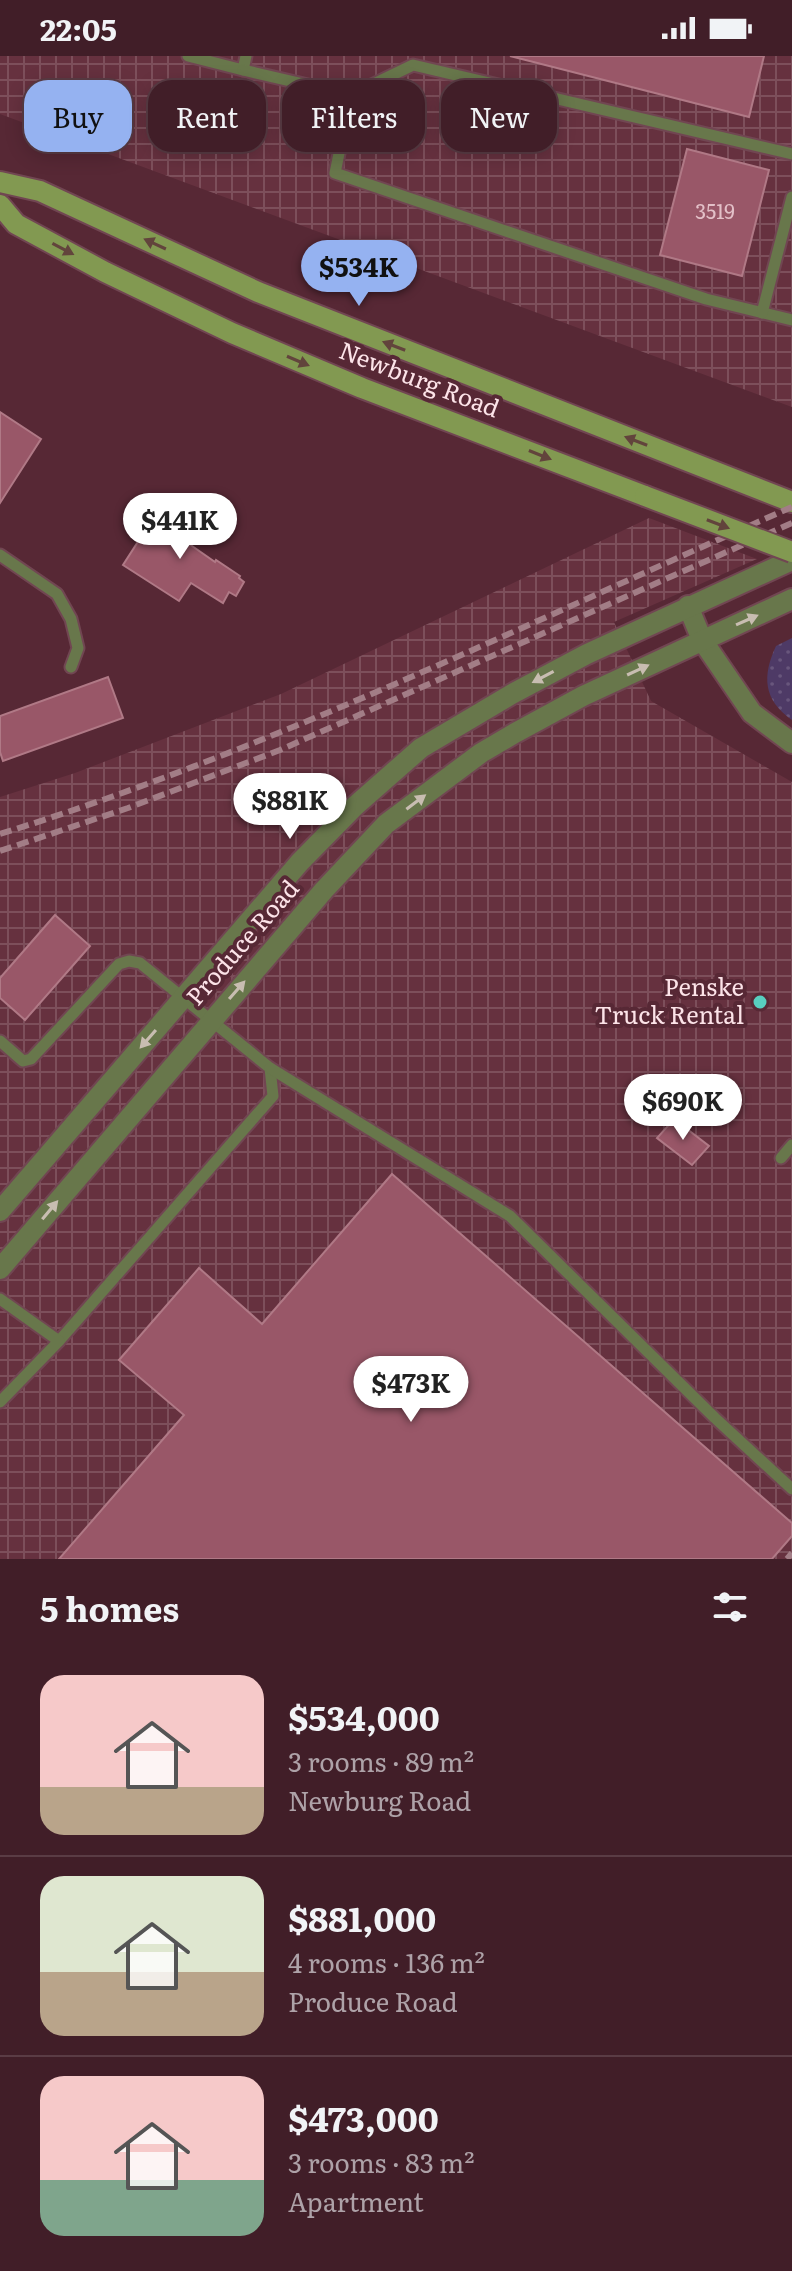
<!DOCTYPE html>
<meta charset="utf-8">
<style>
body{margin:0;font-family:Literata,serif;background:#482730;color:#f1f3f6;height:100vh;display:flex;flex-direction:column;font-size:30px;white-space:nowrap}
*{box-sizing:border-box;margin:0}
p{font-size:26px;color:#aea2a8}
.icon{flex:none;width:44px;height:44px;fill:none;stroke:currentColor;stroke-width:2;stroke-linecap:round;stroke-linejoin:round}
.map{position:relative;height:1503px;overflow:hidden}
.details{display:flex;flex-direction:column;background:#411e28;flex:1}
.details>*{flex:none}
.hud{position:absolute;left:24px;top:24px;width:744px;height:72px;display:flex;gap:16px}
.price{position:absolute;translate:-50% -68px;padding:0 18px;border-radius:28px;background:#fff;color:#222;font-size:26px;line-height:52px;filter:drop-shadow(0 2px 4px #0008)}
.price::after{content:'';position:absolute;left:50%;top:48px;width:24px;height:18px;margin-left:-12px;background:inherit;clip-path:polygon(0 0,100% 0,50% 100%)}
.price.on{background:#95b2f1;color:#111}
ul{padding:0;list-style:none}
li{display:flex;align-items:center;gap:24px;height:200px;padding:0 40px}
li+li{border-top:2px solid #5a3c45}
li span{display:grid;place-items:center;flex:none;width:224px;height:160px;border-radius:24px;color:#555}
li>.icon{margin-inline-start:auto}
span .icon{width:96px;height:96px;fill:#fffc;stroke-width:1}
li b{font-size:34px}
h2{display:flex;justify-content:space-between;align-items:center;height:96px;padding:0 40px;font-size:34px}
.pill{padding:0 28px;border-radius:24px;background:#411e28;box-shadow:0 4px 20px #0003,0 0 0 2px #5a3c45;font-size:28px;line-height:72px}
.pill.on{background:#95b2f1;color:#111}
.status{display:flex;justify-content:space-between;align-items:center;height:56px;padding:0 40px;background:#411e28;direction:ltr}
.status svg{height:22px;fill:currentColor}
.map>svg:first-child{display:block}
</style>
<div class="status"><b>22:05</b><svg viewBox="0 0 49 12"><path d="M0 12V9h3v3zM5 12V6h3v6zM10 12V3h3v9zM15 12V0h3v12zM26 1h20v11H26zM47 4h2v5h-2z"/></svg></div>
<div class="map">
<svg width="792" height="1503" viewBox="0 0 792 1503">
<defs>
<pattern id="industrial-grid" width="8" height="8" patternUnits="userSpaceOnUse" patternTransform="scale(2)"><rect width="8" height="8" fill="#66313f"/><path d="M0 4h8M4 0v8" fill="none" stroke="#7d4f5b"/></pattern>
<pattern id="grass-dots" width="8" height="8" patternUnits="userSpaceOnUse" patternTransform="scale(2)"><rect width="8" height="8" fill="#4e3a66"/><path d="M2 2h.1M6 6h.1" fill="none" stroke="#68567c" stroke-width="1.8" stroke-linecap="round"/></pattern>
</defs>
<rect width="100%" height="100%" fill="#572835"/>
<!-- industrial -->
<g fill="url(#industrial-grid)">
<polygon points="0,0 792,0 792,351 0,58"/>
<polygon points="649,462 757,503 614,566 651,645 792,726 792,1503 0,1503 0,741 75,717 281,638"/>
</g>
<!-- grass -->
<path fill="url(#grass-dots)" d="M792,582V664C763,644 762,620 776,590Z"/>
<!-- building -->
<g fill="#995768" stroke="#b07986" stroke-width="2">
<polygon points="510,0 764,0 749,61"/>
<polygon points="687,93 769,114 742,220 660,199"/>
<polygon points="0,356 41,383 0,447"/>
<polygon points="178,450 199,464 185,485 215,506 216,504 240,520 239,522 244,526 236,540 229,536 223,547 191,527 179,545 123,509 152,464 163,471"/>
<polygon points="108,621 123,662 3,705 0,696 0,660"/>
<polygon points="55,859 90,890 25,964 0,942 0,922"/>
<polygon points="674,1063 709,1090 692,1109 657,1082"/>
<polygon points="392,1118 792,1467 792,1480 772,1503 59,1503 184,1359 119,1304 199,1212 262,1268"/>
</g>
<g fill="none" stroke-linecap="round" stroke-linejoin="round">
<defs>
<g id="service">
<polyline points="188,0 243,14 246,0"/>
<polyline points="243,14 351,39 413,9 792,98"/>
<polyline points="351,39 335,117 706,243 792,264"/>
<polyline points="762,257 792,141"/>
<polyline points="0,499 57,538 71,563 78,592 71,611"/>
<polyline points="0,985 23,1005 31,1003 119,908 129,905 140,907 270,1012 273,1040 59,1285"/>
<polyline points="270,1012 510,1160 715,1362 792,1433"/>
<polyline points="781,1102 792,1089"/>
<polyline points="0,1243 59,1285 0,1346"/>
</g>
<polyline id="minor" points="688,550 702,584 752,657 792,687"/>
<g id="tertiary">
<polyline points="0,1155 300,806 355,750 421,692 512,638 587,598 792,504"/>
<polyline points="0,1213 324,834 386,768 481,697 515,677 583,640 792,543"/>
</g>
<g id="secondary">
<polyline points="0,126 40,135 258,236 792,446"/>
<polyline points="0,149 16,168 105,216 232,277 362,332 645,440"/>
</g>
</defs>
<!-- service casing -->
<use href="#service" stroke="#714652" stroke-width="15"/>
<!-- minor casing -->
<use href="#minor" stroke="#714652" stroke-width="24"/>
<!-- tertiary casing -->
<use href="#tertiary" stroke="#714652" stroke-width="24"/>
<!-- secondary casing -->
<use href="#secondary" stroke="#714652" stroke-width="24"/>
<!-- service -->
<use href="#service" stroke="#68774b" stroke-width="11"/>
<!-- minor -->
<use href="#minor" stroke="#68774b" stroke-width="20"/>
<!-- tertiary -->
<use href="#tertiary" stroke="#68774b" stroke-width="20"/>
<!-- secondary -->
<use href="#secondary" stroke="#829951" stroke-width="20"/>
<!-- rail -->
<g stroke="#a27d86" stroke-width="6" stroke-dasharray="12 6" stroke-linecap="butt">
<path d="M0,778C273,693 530,566 792,451"/>
<polyline points="0,795 128,752 280,694 792,467"/>
<polyline points="787,1503 792,1497"/>
</g>
<defs>
<polyline id="secondary-bridge" points="645,440 792,496"/>
</defs>
<!-- secondary-bridge casing -->
<use href="#secondary-bridge" stroke="#714652" stroke-width="24" stroke-linecap="butt"/>
<!-- secondary-bridge -->
<use href="#secondary-bridge" stroke="#829951" stroke-width="20"/>
</g>
<!-- one-way arrows -->
<defs><path id="oneway-solid" d="M-6-.8H1V-3.2L6.5 0L1 3.2V.8H-6Z" transform="scale(2)"/></defs>
<g fill="#62443c">
<use href="#oneway-solid" transform="translate(155 188) rotate(-155)"/>
<use href="#oneway-solid" transform="translate(63 193) rotate(28)"/>
<use href="#oneway-solid" transform="translate(394 290) rotate(-159)"/>
<use href="#oneway-solid" transform="translate(298 305) rotate(23)"/>
<use href="#oneway-solid" transform="translate(636 385) rotate(-159)"/>
<use href="#oneway-solid" transform="translate(540 399) rotate(22)"/>
<use href="#oneway-solid" transform="translate(718 468) rotate(21)"/>
</g>
<g fill="#c8bdb1">
<use href="#oneway-solid" transform="translate(747 564) rotate(-24)"/>
<use href="#oneway-solid" transform="translate(638 614) rotate(-25)"/>
<use href="#oneway-solid" transform="translate(543 621) rotate(152)"/>
<use href="#oneway-solid" transform="translate(416 746) rotate(-37)"/>
<use href="#oneway-solid" transform="translate(237 934) rotate(-49)"/>
<use href="#oneway-solid" transform="translate(148 983) rotate(131)"/>
<use href="#oneway-solid" transform="translate(50 1154) rotate(-50)"/>
</g>
<!-- markers -->
<circle fill="#58cebf" stroke="#572835" stroke-width="3" cx="760" cy="946" r="8"/>
<g text-anchor="middle" stroke-width="8" stroke-linejoin="round" paint-order="stroke">
<!-- number labels -->
<g font-size="20" fill="#e3c0c8">
<text x="715" y="163">3519</text>
</g>
<!-- street labels -->
<g font-size="24" fill="#fce3e8" stroke="#572835">
<text transform="translate(419 324) rotate(21)" y="8">Newburg Road</text>
<text transform="translate(243 887) rotate(-49)" y="8">Produce Road</text>
</g>
<!-- poi labels -->
<g font-size="24" fill="#fce3e8" stroke="#572835" text-anchor="end">
<text x="744" y="940">Penske<tspan x="744" dy="28">Truck Rental</tspan></text>
</g>
</g>
</svg>
<b class="price on" style="left:359px;top:252px">$534K</b>
<b class="price" style="left:180px;top:505px">$441K</b>
<b class="price" style="left:290px;top:785px">$881K</b>
<b class="price" style="left:683px;top:1086px">$690K</b>
<b class="price" style="left:411px;top:1368px">$473K</b>
<div class="hud">
<a class="pill on">Buy</a>
<a class="pill">Rent</a>
<a class="pill">Filters</a>
<a class="pill">New</a>
</div>
</div>
<section class="details">
<h2>5 homes<svg class="icon" aria-label="filters" viewBox="0 0 24 24"><path d="M4 7h16M4 17h16"/><circle cx="9" cy="7" r="2"/><circle cx="15" cy="17" r="2"/></svg></h2>
<ul>
<li><span style="background:linear-gradient(#f6c9c9 70%,#b9a48a 0)"><svg class="icon" aria-label="home" viewBox="0 0 24 24"><path d="M3 11l9-7 9 7M6 9v11h12V9"/></svg></span><div><b>$534,000</b><p>3 rooms · 89 m²</p><p>Newburg Road</p></div></li>
<li><span style="background:linear-gradient(#dfe7d0 60%,#b9a48a 0)"><svg class="icon" aria-label="home" viewBox="0 0 24 24"><path d="M3 11l9-7 9 7M6 9v11h12V9"/></svg></span><div><b>$881,000</b><p>4 rooms · 136 m²</p><p>Produce Road</p></div></li>
<li><span style="background:linear-gradient(#f6c9c9 65%,#7fa58c 0)"><svg class="icon" aria-label="home" viewBox="0 0 24 24"><path d="M3 11l9-7 9 7M6 9v11h12V9"/></svg></span><div><b>$473,000</b><p>3 rooms · 83 m²</p><p>Apartment</p></div></li>
</ul>
</section>
